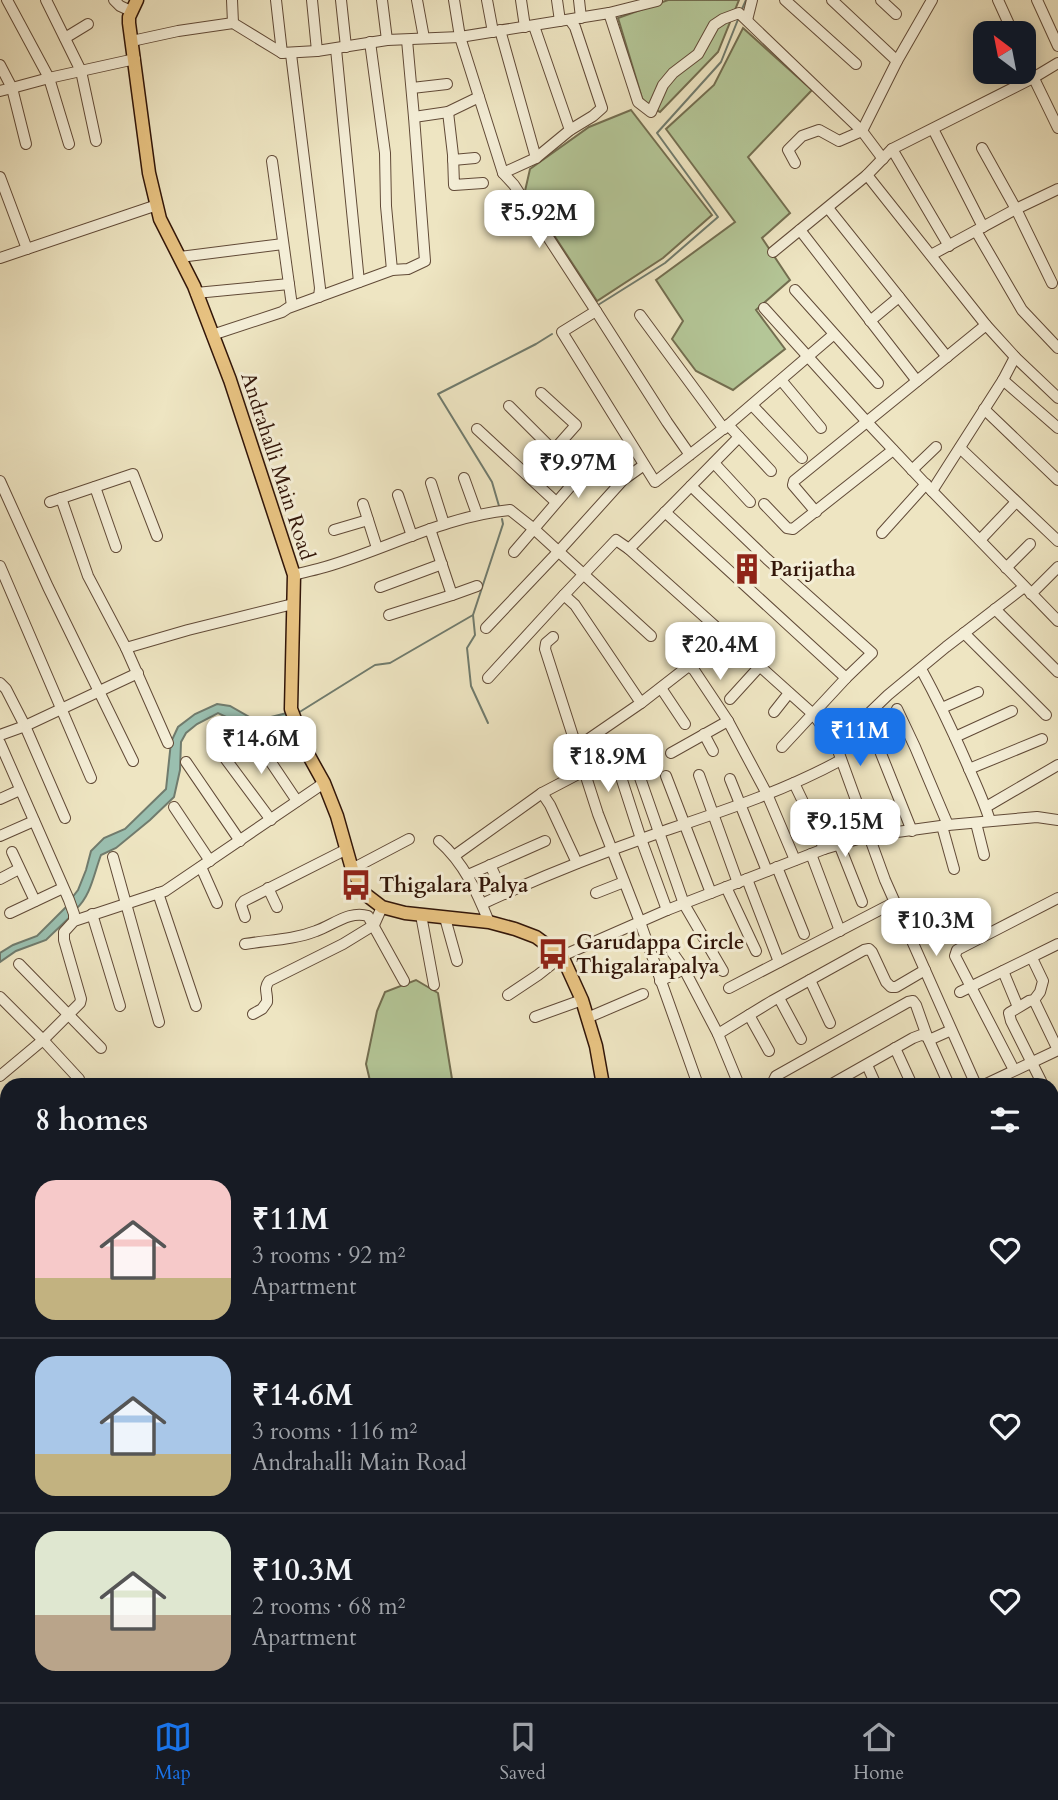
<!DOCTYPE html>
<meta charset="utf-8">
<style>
body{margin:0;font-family:Cardo,serif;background:#20242c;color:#f1f3f6;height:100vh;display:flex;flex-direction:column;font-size:26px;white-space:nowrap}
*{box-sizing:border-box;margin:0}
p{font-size:23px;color:#9ea1a6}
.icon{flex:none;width:38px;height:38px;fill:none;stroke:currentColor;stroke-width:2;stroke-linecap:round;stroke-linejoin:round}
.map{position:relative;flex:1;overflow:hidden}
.details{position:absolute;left:0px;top:1078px;width:1059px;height:625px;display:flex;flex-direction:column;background:#171b24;border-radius:21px 21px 0 0;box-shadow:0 4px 18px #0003}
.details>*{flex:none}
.needle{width:46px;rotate:328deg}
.controls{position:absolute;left:973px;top:21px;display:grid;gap:14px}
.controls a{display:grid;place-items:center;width:63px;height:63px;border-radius:14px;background:#171b24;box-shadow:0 4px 18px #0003;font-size:35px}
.price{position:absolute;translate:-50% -60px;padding:0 16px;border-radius:14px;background:#fff;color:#222;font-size:23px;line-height:46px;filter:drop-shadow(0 2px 4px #0008)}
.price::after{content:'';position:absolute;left:50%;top:42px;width:21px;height:16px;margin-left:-10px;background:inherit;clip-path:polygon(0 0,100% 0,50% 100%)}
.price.current{background:#1a73e8;color:#fff}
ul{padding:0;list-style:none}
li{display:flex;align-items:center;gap:21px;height:175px;padding:0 35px}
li+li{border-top:2px solid #363941}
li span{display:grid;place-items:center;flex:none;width:196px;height:140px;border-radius:21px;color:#555}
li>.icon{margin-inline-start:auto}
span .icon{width:84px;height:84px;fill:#fffc;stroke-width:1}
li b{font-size:30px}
h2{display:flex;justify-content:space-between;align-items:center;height:84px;padding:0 35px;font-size:30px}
.tabs{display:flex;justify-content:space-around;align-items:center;height:98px;border-top:2px solid #363941;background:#171b24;font-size:19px;color:#9ea1a6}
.tabs a{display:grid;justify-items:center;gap:4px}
.tabs .current{color:#1a73e8}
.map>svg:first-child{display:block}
</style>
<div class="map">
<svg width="1058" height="1702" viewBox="0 0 1058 1702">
<rect width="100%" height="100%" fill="#eee5c2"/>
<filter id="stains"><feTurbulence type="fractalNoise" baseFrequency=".00286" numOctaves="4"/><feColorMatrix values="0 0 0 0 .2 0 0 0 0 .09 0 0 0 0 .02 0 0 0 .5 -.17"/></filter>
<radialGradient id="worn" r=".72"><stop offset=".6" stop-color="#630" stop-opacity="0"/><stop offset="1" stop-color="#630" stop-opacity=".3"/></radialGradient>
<!-- green -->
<g fill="#b4c697" stroke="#736e50" stroke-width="2">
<polygon points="668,0 739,0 718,52 660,112 648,106 642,98 618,18"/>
<polygon points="743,28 812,90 748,157 790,213 762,238 790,280 756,310 785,349 733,390 696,371 672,339 683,321 656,280 735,222 666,129 714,85"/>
<polygon points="631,110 712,215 663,258 597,301 525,191 530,169 589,127"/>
<polygon points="416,980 438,993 453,1085 371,1085 366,1064 377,1011 385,992"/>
<polygon points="0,1372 7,1380 7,1521 0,1522"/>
<polygon points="1058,1450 1058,1525 1052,1526 1052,1454"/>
</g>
<!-- water -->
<g fill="#9abfaf" stroke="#707b6d" stroke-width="2">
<path d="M217,704L230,706L253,719H263L287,713L290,726L271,730H254L218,713L197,724L186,733L181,742L180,770L174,797L150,820L116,848L101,855C94,873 91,896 76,909L71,899L78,890L86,870L91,851L104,838L125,829L166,789L171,742L178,727L195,714Z"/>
<polygon points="67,906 71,916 46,940 16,951 0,962 0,953 13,945 37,936"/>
<polygon points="1058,1208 1058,1450 1052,1454 1052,1210"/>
</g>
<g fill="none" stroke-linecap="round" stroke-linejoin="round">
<!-- stream -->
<g stroke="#707b6d" stroke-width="2">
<polyline points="742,9 746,0"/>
<polyline points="598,305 665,263 718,217 657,133 721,62 739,17"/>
<polyline points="499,506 492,482 438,394 536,344 552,334"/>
<polyline points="298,713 375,665 390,663 473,615"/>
<polyline points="488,723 471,686 467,648 475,635 473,615 503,524 502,519"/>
<polyline points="0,1240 7,1237"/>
<polyline points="524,1696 525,1702"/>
</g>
<defs>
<g id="minor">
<polyline points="7,0 49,78 69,144"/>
<polyline points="46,0 81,71 96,141"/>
<polyline points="114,0 120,6 131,11"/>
<polyline points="232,0 233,23"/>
<polyline points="276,0 282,53"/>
<polyline points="312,0 317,51"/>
<polyline points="341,0 346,47"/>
<polyline points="382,0 387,40"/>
<polyline points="417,0 424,38"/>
<polyline points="454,0 460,37 503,173 514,185 596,311"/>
<polyline points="487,0 493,32"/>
<polyline points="521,0 525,27"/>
<polyline points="557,0 560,21"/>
<polyline points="579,0 581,18"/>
<polyline points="785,0 856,64"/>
<polyline points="832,0 897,61"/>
<polyline points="881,0 896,14"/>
<polyline points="998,0 1013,33"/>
<polyline points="1037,0 1058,46"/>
<polyline points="609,13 657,1"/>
<polyline points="747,20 752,0"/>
<polyline points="534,26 570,130"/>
<polyline points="500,30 536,158"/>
<polyline points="65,38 88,24"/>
<polyline points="132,41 178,31 233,23 282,53 317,51 387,40 460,37 609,13 638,102 651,112 663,85 673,73 698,54 714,25 723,19 739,13 862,131 883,159"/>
<polyline points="370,42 385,153 386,206 392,270"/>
<polyline points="336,49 359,282"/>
<polyline points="291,54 320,288 319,297"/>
<polyline points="1024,58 1058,128"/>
<polyline points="0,65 12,88 0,91"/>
<polyline points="412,88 447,84"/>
<polyline points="448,112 453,155 454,185 483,183"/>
<polyline points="414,117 448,112 479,97"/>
<polyline points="933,129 983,227"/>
<polyline points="26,144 12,88 49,78 135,59"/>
<polyline points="982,148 1016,209 1052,283"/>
<polyline points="892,149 949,246"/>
<polyline points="453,160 475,158"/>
<polyline points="272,161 292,306"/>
<polyline points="795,163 788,150 802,136 819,130 839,141 862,131 897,61 932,0"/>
<polyline points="503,173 536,158 570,130 593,116 602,108 575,27 570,20"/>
<polyline points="867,175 986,325"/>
<polyline points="0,177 27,249"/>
<polyline points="828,208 947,357"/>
<polyline points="800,230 917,381"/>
<polyline points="976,231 1022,310 1058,348"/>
<polyline points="773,252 867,175 892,149 1033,78 1058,63"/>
<polyline points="931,255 1016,209 1058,189"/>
<polyline points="180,257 283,244"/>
<polyline points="0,258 157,205"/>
<polyline points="795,290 878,383"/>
<polyline points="196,293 289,284"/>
<polyline points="764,308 867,422 932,491"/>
<polyline points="640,315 724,429"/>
<polyline points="870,321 899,297"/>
<polyline points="212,335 282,312 288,308 392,270 408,269 425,261 414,117 407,40"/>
<polyline points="1015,357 1058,398"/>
<polyline points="781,380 821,428"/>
<polyline points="541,393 576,425 553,451"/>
<polyline points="752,405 802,458"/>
<polyline points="509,406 579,476"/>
<polyline points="984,409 1058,480"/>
<polyline points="1058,428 1003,380 932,491 1058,621"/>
<polyline points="477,429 556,502"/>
<polyline points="960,448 1058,541"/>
<polyline points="690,455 667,422 596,311 562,332 655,482 728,425"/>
<polyline points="714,463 750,502"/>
<polyline points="912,470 936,447"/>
<polyline points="771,471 728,425 833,335"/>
<polyline points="464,478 477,514"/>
<polyline points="0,481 48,587 133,761"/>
<polyline points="431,483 444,524"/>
<polyline points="691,486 767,559 872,653 846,678 782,747"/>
<polyline points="95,487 116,547"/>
<polyline points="398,495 412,536"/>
<polyline points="61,498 88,576 126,648 188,630 293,604"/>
<polyline points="50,502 133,474 157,536"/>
<polyline points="363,504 377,548"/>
<polyline points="764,504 787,528 793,529 893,450"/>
<polyline points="665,512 846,678"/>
<polyline points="816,512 793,485 794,481 986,325 1015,357 1003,380"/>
<polyline points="430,529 452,595 477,586"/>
<polyline points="334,530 368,520"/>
<polyline points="882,533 926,484"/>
<polyline points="980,540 1016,502"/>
<polyline points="629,549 813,714 836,745 885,880 976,1085"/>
<polyline points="514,552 599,453"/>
<polyline points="0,566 91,778"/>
<polyline points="1006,568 1030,544"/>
<path d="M294,575C304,572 315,570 325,567C387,549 445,516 510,510L534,529L651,636"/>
<polyline points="380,587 442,564"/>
<polyline points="1031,594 1058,567"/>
<polyline points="995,609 1058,672"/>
<polyline points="389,615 452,595"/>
<polyline points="486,628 558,552 623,480 644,465"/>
<polyline points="964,633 1046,715"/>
<polyline points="553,637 546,643 545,649 598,814 640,922 698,1085"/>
<polyline points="126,648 168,743"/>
<path d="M921,669C938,700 953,732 967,764C975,783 984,801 990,821"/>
<polyline points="488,678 564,595"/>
<polyline points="0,683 6,689 25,726 65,818"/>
<polyline points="661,688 685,724"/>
<polyline points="730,699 760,666"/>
<polyline points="641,703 686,668 690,667 694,670 728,721 767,794 795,860"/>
<polyline points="942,708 978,692"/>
<polyline points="897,709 915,747 948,825"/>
<polyline points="774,712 789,693"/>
<polyline points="704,734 713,751"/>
<polyline points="0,735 25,726 138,673"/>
<polyline points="874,736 912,831"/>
<polyline points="955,737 1012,711"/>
<polyline points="213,742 271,820"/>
<polyline points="0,743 69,900 74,914 74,921"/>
<polyline points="836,745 888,695 946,647 1024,587"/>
<polyline points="577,747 641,703 575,605 564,595 616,540 629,549 739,437"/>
<polyline points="671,753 728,721"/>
<polyline points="224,756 246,741 253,741 262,749 297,801"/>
<polyline points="186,762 240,841"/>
<polyline points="969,769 1042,739"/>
<polyline points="638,772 684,904 723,971"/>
<polyline points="699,775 738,883"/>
<polyline points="666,776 711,893"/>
<polyline points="621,777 641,839 667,910"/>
<polyline points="730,779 767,871"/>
<polyline points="794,783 817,831 824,849"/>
<polyline points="542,793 550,805 577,863"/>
<polyline points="0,799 20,790"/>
<polyline points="174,807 210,861"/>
<polyline points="986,807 1058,765"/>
<polyline points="976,823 984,855"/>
<polyline points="942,826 954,869"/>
<polyline points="0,836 34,821"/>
<path d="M439,841C464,863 477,892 489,922"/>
<polyline points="839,844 862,902"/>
<polyline points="12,852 35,901"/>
<polyline points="811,854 840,931"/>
<polyline points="454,856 542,793 584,771"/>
<polyline points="113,857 159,1022"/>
<polyline points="490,865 504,894"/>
<polyline points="201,867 217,903"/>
<polyline points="777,867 804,934"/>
<polyline points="352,869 409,839"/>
<polyline points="468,875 545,841"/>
<polyline points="0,879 19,869"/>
<polyline points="747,879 779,962"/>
<polyline points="726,887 756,951"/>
<polyline points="268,888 277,907"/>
<polyline points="158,893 196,1006"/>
<polyline points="596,893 624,882"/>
<path d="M482,904C540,877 601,853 661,832C723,811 784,791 841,760"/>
<polyline points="10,913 63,888"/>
<polyline points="92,914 120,1006"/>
<polyline points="421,915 434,985"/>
<polyline points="245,917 241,905 244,901 347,849"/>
<polyline points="445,918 457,961"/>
<path d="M245,944C269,940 293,940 316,931C333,925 350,910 368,916L404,981"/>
<polyline points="672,952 684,969"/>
<polyline points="1032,958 1043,981 1040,992 1034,1000 1029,1001 1009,1013 1011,1021 1043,1085"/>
<polyline points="19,964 101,1048"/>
<polyline points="1003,971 1018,1007"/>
<polyline points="810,980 830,1023"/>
<polyline points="660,981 684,969 718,1034"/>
<polyline points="729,988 895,902"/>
<polyline points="960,992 1058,944"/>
<polyline points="508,995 538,975 562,956 667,910 824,849 868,836 948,825 1037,817 1058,820"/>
<polyline points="0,997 43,1040 79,1079"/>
<polyline points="779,998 801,1039"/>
<polyline points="1034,1000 1058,1050"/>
<path d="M253,1014L262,1009L267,1002C268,993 263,989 269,981L343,944L374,925L382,907"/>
<polyline points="749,1015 769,1051"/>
<polyline points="535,1017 582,1000"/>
<polyline points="587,1018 643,994"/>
<polyline points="929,1040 947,1032"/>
<polyline points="895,1048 912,1085"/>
<polyline points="867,1065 876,1085"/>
<polyline points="1014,1070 955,956 957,950 1058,898"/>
<polyline points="0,1076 43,1040 80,1003 81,999 64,940 64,932 74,921 165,891 324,783"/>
<polyline points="739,1085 718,1034 772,1001 864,950 869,949 872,952 886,982 891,987 896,987 925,970"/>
<polyline points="775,1085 774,1080 776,1076 908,1002 913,1001 916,1005 927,1036 949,1085"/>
<polyline points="830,1085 913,1038 921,1035 927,1036"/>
<polyline points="984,1085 1058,1050"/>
<polyline points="1052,1104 1058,1117"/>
<polyline points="0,1206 7,1220"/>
<polyline points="0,1288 7,1301"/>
<polyline points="0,1348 7,1361"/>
<polyline points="0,1670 7,1667"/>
<polyline points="57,1696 59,1702"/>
<polyline points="87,1696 90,1702"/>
<polyline points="117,1696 120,1702"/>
<polyline points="148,1696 150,1702"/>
<polyline points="187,1696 190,1702"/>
<polyline points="264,1696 276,1702"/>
<polyline points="297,1696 299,1702"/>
<polyline points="372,1696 374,1702"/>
<polyline points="415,1696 418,1702"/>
<polyline points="568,1696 570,1702"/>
<polyline points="794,1696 798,1702"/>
<polyline points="995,1696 998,1702"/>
<polyline points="34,1702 49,1696"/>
<polyline points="215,1702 249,1696"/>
<polyline points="315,1702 330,1696"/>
<polyline points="713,1702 727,1696"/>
<polyline points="812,1702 815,1696"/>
<polyline points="937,1702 945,1696"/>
<polyline points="978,1702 979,1696"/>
</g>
<g id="major">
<polyline points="137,0 129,17 129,23 149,173 160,219 194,286 230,380 294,575 291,709 309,756 324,783 337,816 352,869 365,894 382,907 405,913 489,922 515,929 536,937 562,956 582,1000 596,1046 603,1085"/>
<polyline points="1052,1689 1058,1689"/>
</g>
</defs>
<!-- minor casing -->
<use href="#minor" stroke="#614a37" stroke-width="12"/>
<!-- major casing -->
<use href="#major" stroke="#321609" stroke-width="15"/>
<!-- minor -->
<use href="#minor" stroke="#f4eed7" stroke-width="10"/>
<!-- major -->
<use href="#major" stroke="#e7c281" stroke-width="12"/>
</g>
<!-- icons -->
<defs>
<symbol id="building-bare" viewBox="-9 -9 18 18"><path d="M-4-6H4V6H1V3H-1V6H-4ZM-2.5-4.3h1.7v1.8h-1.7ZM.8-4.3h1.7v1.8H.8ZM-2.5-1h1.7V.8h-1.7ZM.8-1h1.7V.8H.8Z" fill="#8f2418" stroke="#f4eed7" stroke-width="2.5" paint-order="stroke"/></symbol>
<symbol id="bus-bare" viewBox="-9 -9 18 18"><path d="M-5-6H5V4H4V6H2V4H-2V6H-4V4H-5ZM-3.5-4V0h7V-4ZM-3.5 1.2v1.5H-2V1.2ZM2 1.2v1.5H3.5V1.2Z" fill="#8f2418" stroke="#f4eed7" stroke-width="2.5" paint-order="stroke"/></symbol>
</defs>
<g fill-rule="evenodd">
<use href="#building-bare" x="725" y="547" width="44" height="44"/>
<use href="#bus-bare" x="334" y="863" width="44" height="44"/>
<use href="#bus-bare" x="531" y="932" width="44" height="44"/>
</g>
<g text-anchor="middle" stroke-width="6" stroke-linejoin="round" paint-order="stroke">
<!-- street labels -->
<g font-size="21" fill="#321609" stroke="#f4eed7">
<text transform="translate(278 466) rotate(72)" y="7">Andrahalli Main Road</text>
</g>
<!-- poi labels -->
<g font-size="21" font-weight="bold" fill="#321609" stroke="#f4eed7" text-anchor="start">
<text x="770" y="576">Parijatha</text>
<text x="379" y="892">Thigalara Palya</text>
<text x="576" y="949">Garudappa Circle<tspan x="576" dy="24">Thigalarapalya</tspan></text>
</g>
</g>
<rect width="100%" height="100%" filter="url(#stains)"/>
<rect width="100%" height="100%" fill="url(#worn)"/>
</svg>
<div class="controls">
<a><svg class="needle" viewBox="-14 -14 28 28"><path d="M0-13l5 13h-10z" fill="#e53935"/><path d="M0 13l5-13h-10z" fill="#9ea1a6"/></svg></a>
</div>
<b class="price" style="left:539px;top:250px">₹5.92M</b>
<b class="price" style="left:578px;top:500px">₹9.97M</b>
<b class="price" style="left:720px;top:682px">₹20.4M</b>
<b class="price current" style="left:860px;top:768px">₹11M</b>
<b class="price" style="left:261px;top:776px">₹14.6M</b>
<b class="price" style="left:608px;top:794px">₹18.9M</b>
<b class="price" style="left:845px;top:859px">₹9.15M</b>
<b class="price" style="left:936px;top:958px">₹10.3M</b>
<section class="details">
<h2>8 homes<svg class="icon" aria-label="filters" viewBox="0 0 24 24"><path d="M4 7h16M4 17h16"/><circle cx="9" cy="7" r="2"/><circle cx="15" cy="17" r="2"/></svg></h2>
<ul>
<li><span style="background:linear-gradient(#f6c9c9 70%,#c2b280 0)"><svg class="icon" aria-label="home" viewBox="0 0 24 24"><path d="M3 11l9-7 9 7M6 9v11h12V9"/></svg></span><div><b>₹11M</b><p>3 rooms · 92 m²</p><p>Apartment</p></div><svg class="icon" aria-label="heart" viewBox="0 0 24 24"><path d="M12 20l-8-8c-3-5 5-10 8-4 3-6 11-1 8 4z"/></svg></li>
<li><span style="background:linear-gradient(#a9c7e8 70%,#c2b280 0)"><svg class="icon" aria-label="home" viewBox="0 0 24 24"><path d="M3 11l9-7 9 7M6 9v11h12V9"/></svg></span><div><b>₹14.6M</b><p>3 rooms · 116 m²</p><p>Andrahalli Main Road</p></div><svg class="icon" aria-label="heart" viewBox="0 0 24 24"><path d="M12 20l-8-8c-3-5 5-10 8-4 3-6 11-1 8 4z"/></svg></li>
<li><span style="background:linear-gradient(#dfe7d0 60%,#b9a48a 0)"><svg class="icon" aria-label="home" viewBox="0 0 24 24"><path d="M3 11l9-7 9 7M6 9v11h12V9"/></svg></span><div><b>₹10.3M</b><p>2 rooms · 68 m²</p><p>Apartment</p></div><svg class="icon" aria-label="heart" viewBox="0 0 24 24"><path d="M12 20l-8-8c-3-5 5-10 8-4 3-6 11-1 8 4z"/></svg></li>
</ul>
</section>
</div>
<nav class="tabs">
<a class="current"><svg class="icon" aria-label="map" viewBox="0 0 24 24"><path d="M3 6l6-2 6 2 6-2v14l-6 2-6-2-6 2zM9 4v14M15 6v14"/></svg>Map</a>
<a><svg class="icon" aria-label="saved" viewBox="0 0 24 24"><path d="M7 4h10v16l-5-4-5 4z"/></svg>Saved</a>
<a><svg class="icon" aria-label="home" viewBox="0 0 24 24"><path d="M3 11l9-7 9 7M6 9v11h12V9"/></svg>Home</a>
</nav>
